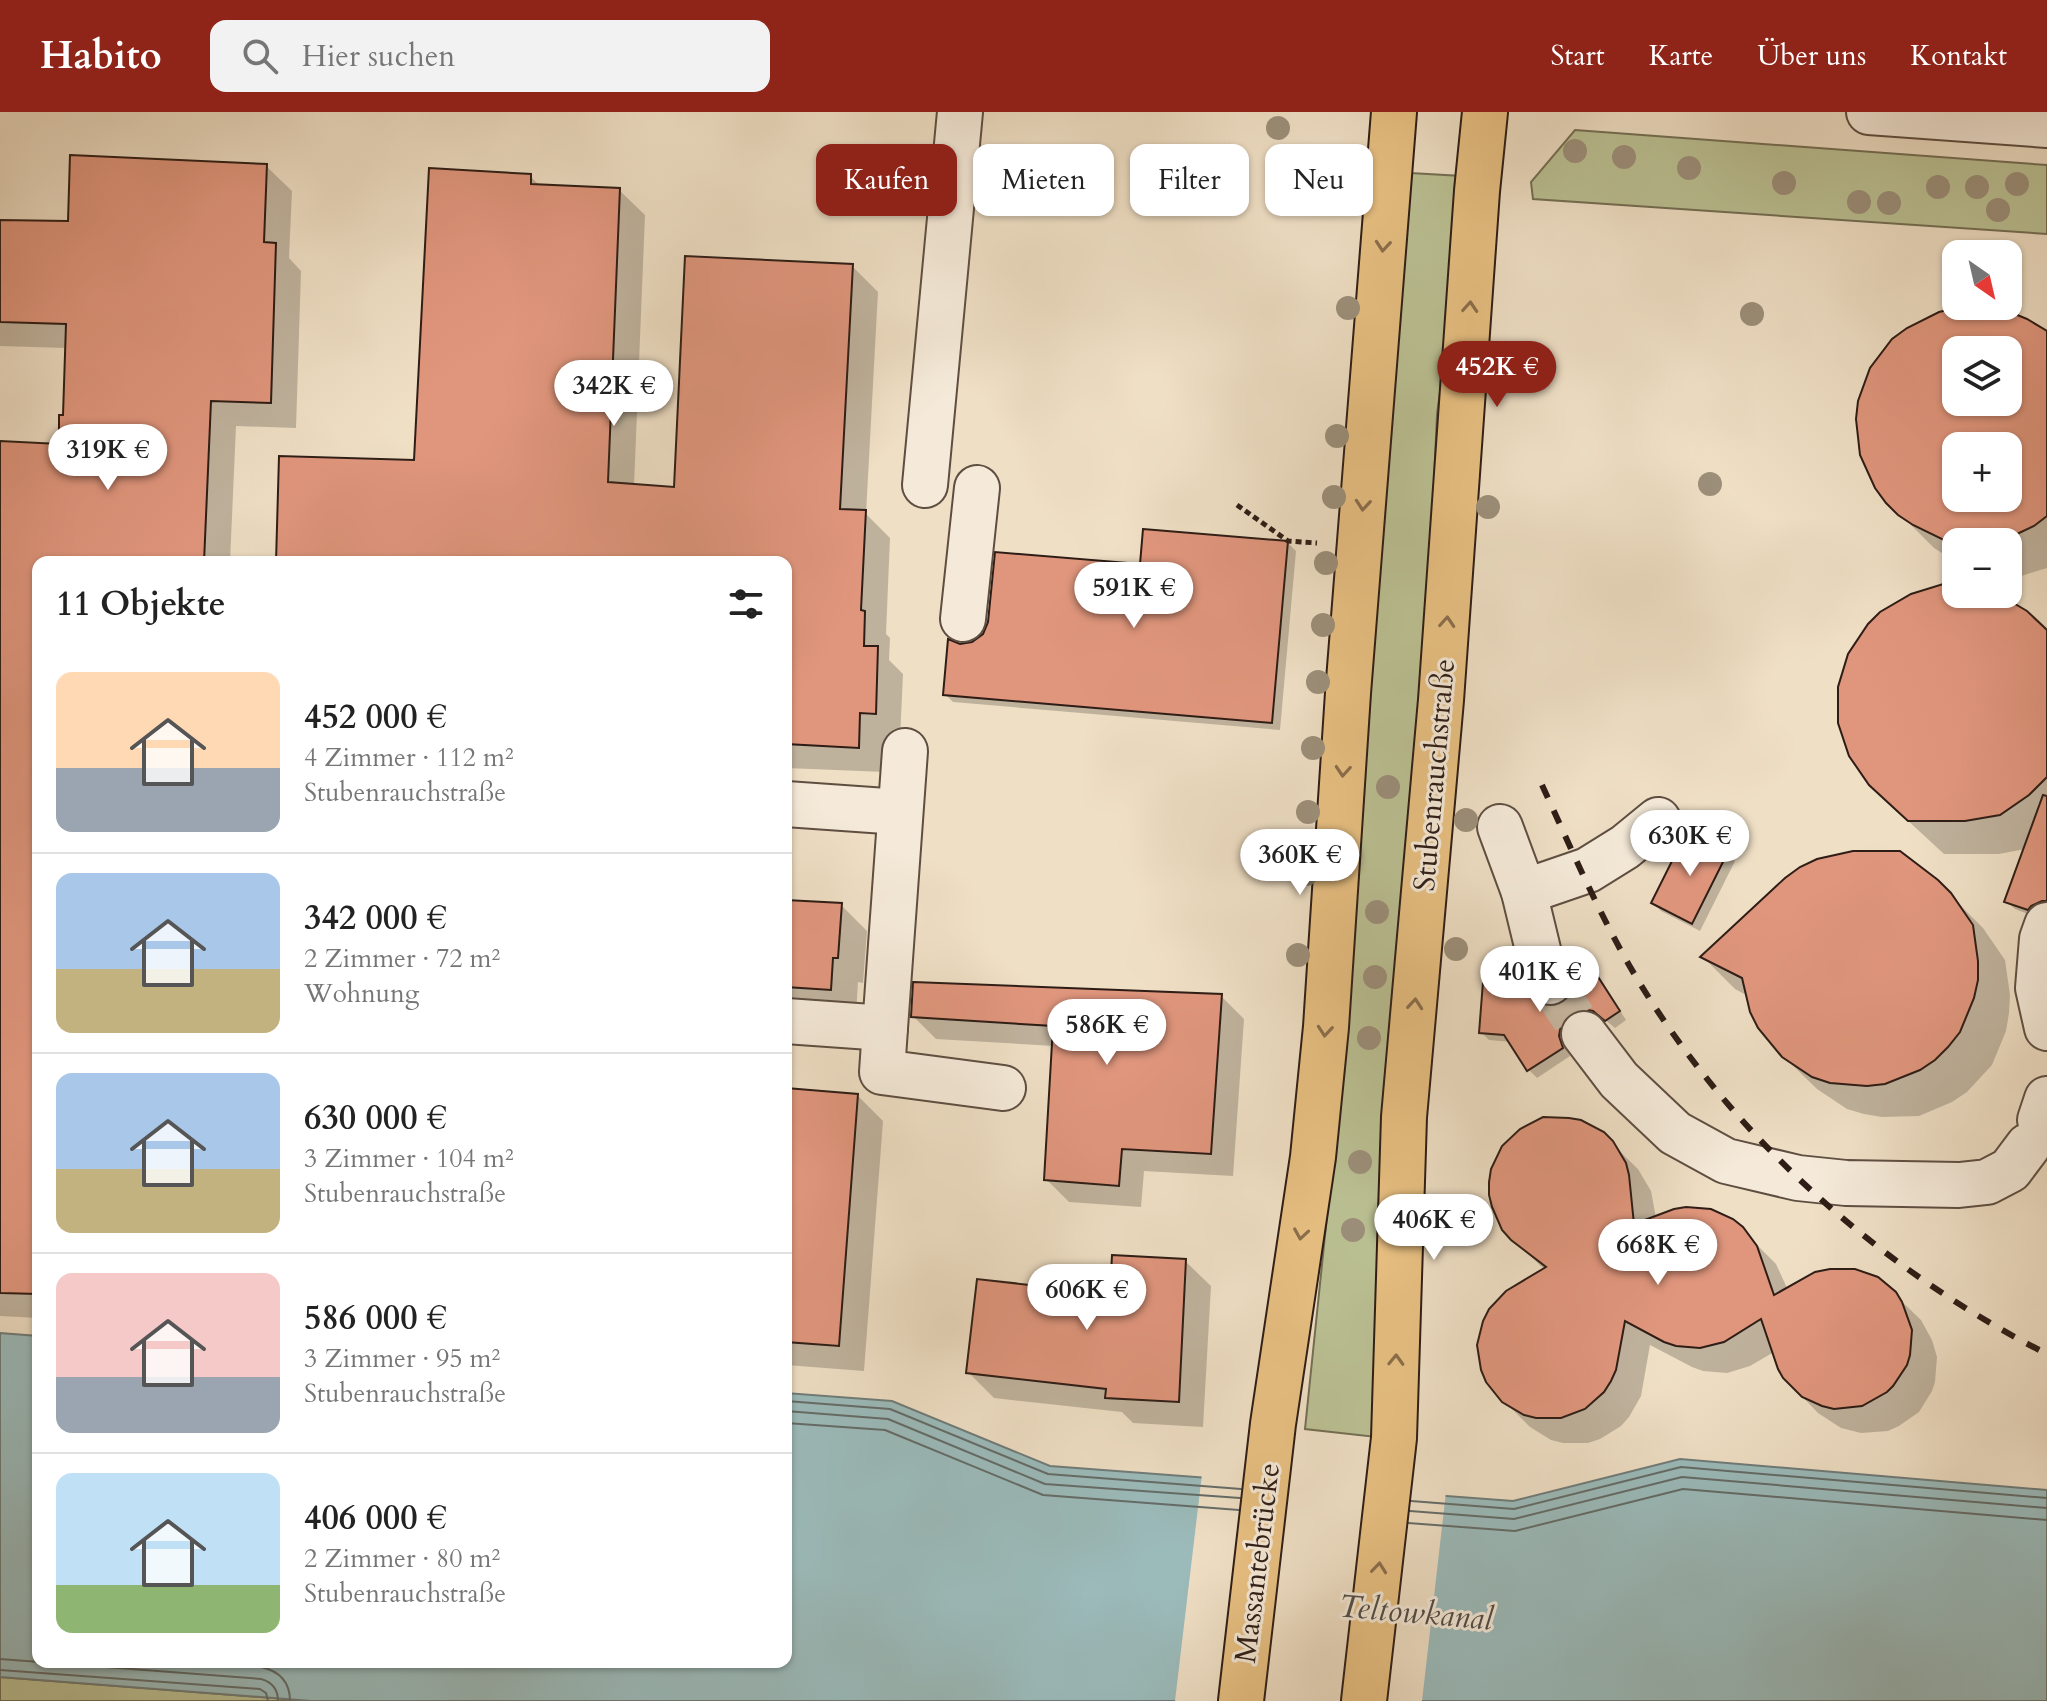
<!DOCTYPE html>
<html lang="de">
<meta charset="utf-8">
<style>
body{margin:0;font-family:Cardo,serif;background:#f2f2f2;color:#222;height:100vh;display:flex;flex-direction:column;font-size:30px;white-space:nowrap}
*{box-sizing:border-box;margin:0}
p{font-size:26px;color:#767676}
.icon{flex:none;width:44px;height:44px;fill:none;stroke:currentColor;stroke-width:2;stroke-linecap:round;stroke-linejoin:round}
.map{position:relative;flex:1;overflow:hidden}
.details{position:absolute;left:32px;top:444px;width:760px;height:1112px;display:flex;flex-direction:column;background:#fff;border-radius:16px;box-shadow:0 2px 6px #0004}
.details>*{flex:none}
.hud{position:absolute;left:816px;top:32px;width:760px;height:72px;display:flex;gap:16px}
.needle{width:52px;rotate:146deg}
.controls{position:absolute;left:1942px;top:128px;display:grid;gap:16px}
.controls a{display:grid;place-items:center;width:80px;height:80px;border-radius:16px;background:#fff;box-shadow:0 2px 6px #0004;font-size:40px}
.price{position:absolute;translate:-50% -68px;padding:0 18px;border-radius:28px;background:#fff;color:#222;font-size:26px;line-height:52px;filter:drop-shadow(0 2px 4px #0008)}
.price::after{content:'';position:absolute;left:50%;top:48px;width:24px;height:18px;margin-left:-12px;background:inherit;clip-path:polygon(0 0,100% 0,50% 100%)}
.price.selected{background:#8f2418;color:#fff}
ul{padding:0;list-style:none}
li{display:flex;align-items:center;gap:24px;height:200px;padding:0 24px}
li+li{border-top:2px solid #e0e0e0}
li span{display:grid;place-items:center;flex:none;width:224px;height:160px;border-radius:16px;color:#555}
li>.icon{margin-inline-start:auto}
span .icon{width:96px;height:96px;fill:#fffc;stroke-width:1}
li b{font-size:34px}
h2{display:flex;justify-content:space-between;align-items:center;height:96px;padding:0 24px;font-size:34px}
.tag{padding:0 28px;border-radius:16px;background:#fff;box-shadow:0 2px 6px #0004;font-size:28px;line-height:72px}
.tag.selected{background:#8f2418;color:#fff}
header{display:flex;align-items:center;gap:48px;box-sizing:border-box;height:112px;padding:0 40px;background:#8f2418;color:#fff}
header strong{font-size:38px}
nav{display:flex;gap:44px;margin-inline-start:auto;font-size:28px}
.search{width:560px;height:72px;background:#f2f2f2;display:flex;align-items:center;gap:20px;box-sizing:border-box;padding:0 28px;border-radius:16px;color:#767676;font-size:30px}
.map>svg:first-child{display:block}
</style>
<header>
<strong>Habito</strong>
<div class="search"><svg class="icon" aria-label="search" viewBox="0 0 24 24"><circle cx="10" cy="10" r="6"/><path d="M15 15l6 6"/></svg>Hier suchen</div>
<nav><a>Start</a><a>Karte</a><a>Über uns</a><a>Kontakt</a></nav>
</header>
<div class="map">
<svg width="2047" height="1589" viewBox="0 0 2047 1589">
<rect width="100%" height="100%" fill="#efdfc5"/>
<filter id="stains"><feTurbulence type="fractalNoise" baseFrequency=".0025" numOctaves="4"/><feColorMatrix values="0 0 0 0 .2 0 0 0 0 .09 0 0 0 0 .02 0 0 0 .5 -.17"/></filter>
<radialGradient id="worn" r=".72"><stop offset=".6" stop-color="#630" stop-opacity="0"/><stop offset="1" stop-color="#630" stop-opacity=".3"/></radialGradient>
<!-- green -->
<g fill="#bbc194" stroke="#746f55" stroke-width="2">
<polygon points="1575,18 2047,53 2047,122 1533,87 1531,70"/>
<polygon points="1410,61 1462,64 1444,251 1437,302 1429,484 1376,1325 1305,1317 1339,988"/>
<polygon points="0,1565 311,1589 0,1589"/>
</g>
<!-- water -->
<polygon fill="#9bbbbb" stroke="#6f7c79" stroke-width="2" points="0,1221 38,1224 38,1550 786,1550 786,1281 892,1289 1050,1354 1513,1389 1680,1347 2047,1378 2047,1589 311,1589 0,1565"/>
<!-- pier -->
<polygon fill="#efdfc5" points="1202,1362 1446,1380 1422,1589 1175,1589"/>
<!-- shadow -->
<g fill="#0003" fill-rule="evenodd">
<polygon points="266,54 292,79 289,146 301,159 296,316 236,314 230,450 38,450 38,1206 0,1204 0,331 61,334 65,305 67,236 0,234 0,110 70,111"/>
<polygon points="530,64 541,75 619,78 645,103 634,374 676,377 852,154 878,180 866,402 890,426 886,522 890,526 889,548 903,562 900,627 885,626 884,660 786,656 786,450 278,450 416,350"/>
<path d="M2047,223V456L2008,468V430H1956V450L1934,436L1887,389L1894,228ZM1956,238H2008V290H1956ZM1956,334H2008V386H1956Z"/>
<polygon points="1288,431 1296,439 1280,618 953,590 945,582 959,534 973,532"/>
<polygon points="1956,470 1956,482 1993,482 2047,520 2047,798 2036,805 2015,797 2006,789 2025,737 1999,742 1944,742 1905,706"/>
<polygon points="1727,741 1735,749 1700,819 1661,799 1653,791"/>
<polygon points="1937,770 1983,816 2005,848 2010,883 2009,901 2006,919 1992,953 1967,980 1952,990 1919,1004 1882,1005 1864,1002 1847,997 1817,977 1783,944 1748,884 1735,877 1703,845"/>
<polygon points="786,790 841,793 867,819 863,871 858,870 856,902 786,898"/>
<polygon points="1585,849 1593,857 1626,908 1615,916 1603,906 1591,904 1566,934 1570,944 1537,966 1529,958 1511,930 1489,928 1481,920 1523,875 1538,893 1547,897 1560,895 1571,887"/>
<polygon points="1221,884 1244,907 1233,1064 1144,1059 1141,1095 1069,1090 1046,1067 1054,934 936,927 913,904"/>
<polygon points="786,978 858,984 883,1009 864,1259 786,1253"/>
<polygon points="1611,1031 1638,1057 1651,1079 1656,1106 1732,1108 1776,1152 1788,1178 1894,1182 1921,1208 1932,1228 1937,1245 1935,1270 1932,1279 1919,1300 1899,1314 1888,1319 1861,1321 1841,1316 1818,1301 1792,1274 1774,1240 1750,1254 1727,1261 1703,1259 1692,1255 1650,1233 1641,1284 1629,1305 1621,1314 1600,1327 1588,1331 1563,1331 1551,1328 1530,1315 1503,1288 1545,1158 1512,1126"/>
<polygon points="1185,1149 1211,1174 1203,1315 1133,1311 1122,1300 994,1286 968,1260 1112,1184"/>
</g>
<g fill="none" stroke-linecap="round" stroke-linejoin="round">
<!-- shore -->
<g stroke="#646c68" stroke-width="2">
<polyline points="786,1289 890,1297 1048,1362 1241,1377"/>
<polyline points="786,1299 888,1307 1045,1372 1240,1386"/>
<polyline points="786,1311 885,1318 1043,1383 1239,1398"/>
<polyline points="1411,1389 1514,1397 1681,1355 2047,1386"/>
<polyline points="1410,1399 1514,1407 1682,1365 2047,1396"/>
<polyline points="1408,1411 1515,1419 1683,1377 2047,1408"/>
<path d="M0,1547L261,1567C272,1570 278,1577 278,1589"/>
<path d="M194,1550L261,1555C279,1559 290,1570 290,1589"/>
<polyline points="0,1558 260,1577 266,1581 268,1589"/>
</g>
</g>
<!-- building -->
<g fill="#e0967d" stroke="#2e1d16" stroke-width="2" fill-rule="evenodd">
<polygon points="70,43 267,52 264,130 276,131 271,291 211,289 204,450 38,450 38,1182 0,1181 0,329 59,332 59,303 63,303 66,212 0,210 0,108 68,109"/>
<polygon points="429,56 531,62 531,72 620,76 608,370 674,375 685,144 853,152 840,397 866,398 861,498 865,499 864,534 878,534 876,602 860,601 859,636 786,632 786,450 276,450 279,344 414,348"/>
<path d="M1975,195L2010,200L2027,207L2047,219V404L2034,414L2017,422L1991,430H1956V434L1913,413L1898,403L1886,391L1875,376L1860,343L1856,307L1858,289L1870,256L1892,227L1907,216L1939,200L1956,196ZM1956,238H2008V290H1956ZM1956,334H2008V386H1956Z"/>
<polygon points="1143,417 1288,429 1272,611 943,583 948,527 960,532 972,530 983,522 988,510 995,440 1140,452"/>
<polygon points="1956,468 1956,482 1998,482 2027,499 2047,518 2047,665 2029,683 2000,703 1965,709 1908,709 1869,673 1849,644 1838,611 1838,575 1848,542 1868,512 1880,500 1911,482"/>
<polygon points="2043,683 2047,684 2047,789 2042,789 2031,794 2028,798 2004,790"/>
<polygon points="1687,719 1728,740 1692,812 1651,791"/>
<polygon points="1853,739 1900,739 1938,768 1951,781 1973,813 1978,849 1978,868 1974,886 1960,920 1948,935 1935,948 1920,958 1885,972 1867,974 1830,971 1812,965 1782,945 1758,916 1750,900 1742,866 1700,845 1785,766 1800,755 1817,747"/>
<polygon points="786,788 842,791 838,846 833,846 831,878 786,875"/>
<polygon points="1586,846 1620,899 1605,909 1593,899 1582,897 1570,902 1561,913 1559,924 1563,936 1527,959 1504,923 1479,921 1483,870 1524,873 1536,890 1548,895 1559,893 1569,886 1575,874 1571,856"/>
<polygon points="913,870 1222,882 1211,1042 1122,1037 1119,1074 1044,1068 1053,914 911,905"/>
<polygon points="786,976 858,982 839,1234 786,1230"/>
<polygon points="1543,1005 1569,1006 1581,1008 1604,1020 1613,1029 1626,1051 1629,1063 1634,1112 1674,1097 1686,1095 1711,1097 1733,1107 1743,1115 1757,1134 1774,1183 1815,1160 1830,1157 1855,1157 1878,1165 1896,1180 1902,1190 1912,1218 1910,1243 1907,1253 1893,1274 1887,1280 1862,1294 1834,1297 1822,1294 1802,1285 1783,1266 1778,1257 1761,1207 1724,1230 1700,1236 1676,1234 1664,1230 1625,1209 1616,1258 1611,1269 1604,1280 1585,1297 1561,1306 1536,1306 1524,1303 1502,1290 1486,1270 1481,1258 1477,1233 1483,1209 1489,1197 1506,1179 1546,1155 1511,1128 1502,1118 1492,1095 1489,1083 1489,1070 1491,1057 1502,1034 1520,1017"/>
<polygon points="1112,1143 1186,1147 1179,1290 1105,1286 1106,1277 966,1261 977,1167 1110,1182"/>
</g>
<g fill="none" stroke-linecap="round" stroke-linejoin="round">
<!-- minor-tunnel -->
<polyline stroke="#c8b8a2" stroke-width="44" stroke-dasharray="44 22" stroke-linecap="butt" points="1550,870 1584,922"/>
<defs>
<g id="minor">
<polyline points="1869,0 2047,13"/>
<polyline points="925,373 960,0"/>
<polyline points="963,507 977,376"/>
<polyline points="786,692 900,700"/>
<polyline points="1500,715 1524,780 1540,846 1550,870"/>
<polyline points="1524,780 1588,758 1625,735 1658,708"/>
<polyline points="2047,813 2042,827 2038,876 2047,916"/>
<polyline points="786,909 885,916 905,639"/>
<polyline points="885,916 882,960 1003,976"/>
<polyline points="1584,922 1619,968 1675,1021 1726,1049 1798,1066 1846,1071 1959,1073 1987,1070 2010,1058 2028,1034"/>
<polyline points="2040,1008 2047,987"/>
</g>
<g id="major">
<polyline points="1241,1589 1273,1312 1313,1045 1326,915 1348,581 1394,0"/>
<polyline points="1364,1589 1394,1326 1404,1005 1441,588 1477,79 1485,0"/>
</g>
</defs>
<!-- minor casing -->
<use href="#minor" stroke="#5e4e42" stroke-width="48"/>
<!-- major casing -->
<use href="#major" stroke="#2e1d16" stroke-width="48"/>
<!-- path -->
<polyline stroke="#2e1d16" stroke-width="5" stroke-dasharray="6 4" stroke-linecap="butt" points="1237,393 1288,429 1317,431"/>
<!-- minor -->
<use href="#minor" stroke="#f5ead9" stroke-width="44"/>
<!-- major -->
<use href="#major" stroke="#e8c082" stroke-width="44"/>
<!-- rail -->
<path stroke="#2e1d16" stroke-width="6" stroke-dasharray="14 14" stroke-linecap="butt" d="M1542,673C1570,734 1596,795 1629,853C1725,1019 1877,1156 2047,1242"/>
</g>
<!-- trees -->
<g fill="#9c8f7a">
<circle cx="1278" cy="16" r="12"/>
<circle cx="1575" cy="39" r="12"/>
<circle cx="1624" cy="45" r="12"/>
<circle cx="1689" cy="56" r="12"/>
<circle cx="1784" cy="71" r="12"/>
<circle cx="2017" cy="72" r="12"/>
<circle cx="1938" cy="75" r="12"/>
<circle cx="1977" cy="75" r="12"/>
<circle cx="1859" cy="90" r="12"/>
<circle cx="1889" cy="91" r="12"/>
<circle cx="1998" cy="98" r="12"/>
<circle cx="1348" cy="196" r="12"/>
<circle cx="1752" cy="202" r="12"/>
<circle cx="1337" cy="324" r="12"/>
<circle cx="1710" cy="372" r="12"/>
<circle cx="1334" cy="385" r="12"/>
<circle cx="1488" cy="395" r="12"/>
<circle cx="1326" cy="451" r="12"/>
<circle cx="1323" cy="513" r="12"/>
<circle cx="1318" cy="570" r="12"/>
<circle cx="1313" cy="636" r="12"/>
<circle cx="1388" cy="675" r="12"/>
<circle cx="1308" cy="700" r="12"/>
<circle cx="1466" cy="708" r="12"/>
<circle cx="1306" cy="762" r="12"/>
<circle cx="1377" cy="800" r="12"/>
<circle cx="1456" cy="837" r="12"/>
<circle cx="1298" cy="843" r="12"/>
<circle cx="1375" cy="865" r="12"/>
<circle cx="1369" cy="926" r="12"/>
<circle cx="1360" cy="1050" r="12"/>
<circle cx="1353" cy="1118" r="12"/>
</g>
<!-- one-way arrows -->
<defs><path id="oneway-chevron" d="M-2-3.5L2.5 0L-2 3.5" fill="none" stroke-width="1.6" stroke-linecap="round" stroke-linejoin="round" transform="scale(2)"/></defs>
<g stroke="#8b6e4c">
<use href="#oneway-chevron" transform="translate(1383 134) rotate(95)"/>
<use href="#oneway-chevron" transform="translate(1470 195) rotate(-86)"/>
<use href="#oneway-chevron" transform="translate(1363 393) rotate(95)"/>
<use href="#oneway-chevron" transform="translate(1447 510) rotate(-86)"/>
<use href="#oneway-chevron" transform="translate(1343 659) rotate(94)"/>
<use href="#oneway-chevron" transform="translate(1415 892) rotate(-85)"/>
<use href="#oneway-chevron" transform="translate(1325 919) rotate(95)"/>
<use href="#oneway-chevron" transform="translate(1301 1122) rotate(99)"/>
<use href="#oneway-chevron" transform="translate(1396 1248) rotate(-88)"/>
<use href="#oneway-chevron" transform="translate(1379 1456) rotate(-84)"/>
</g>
<g text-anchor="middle" stroke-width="6" stroke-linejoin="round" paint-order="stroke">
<!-- street labels -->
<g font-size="30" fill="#2e1d16" stroke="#f5ead9">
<text transform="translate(1434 663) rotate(-85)" y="10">Stubenrauchstraße</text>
<text transform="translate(1257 1451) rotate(-83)" y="10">Massantebrücke</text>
</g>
<!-- water labels -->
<g font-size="32" font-style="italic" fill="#4f4c48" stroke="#f5ead9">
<text transform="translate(1416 1500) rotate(5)" y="11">Teltowkanal</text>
</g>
</g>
<rect width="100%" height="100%" filter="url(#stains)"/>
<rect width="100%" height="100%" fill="url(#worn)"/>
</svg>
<div class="controls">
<a><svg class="needle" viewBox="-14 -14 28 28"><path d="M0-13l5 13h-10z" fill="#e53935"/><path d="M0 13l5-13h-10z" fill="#767676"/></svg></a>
<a><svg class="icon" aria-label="layers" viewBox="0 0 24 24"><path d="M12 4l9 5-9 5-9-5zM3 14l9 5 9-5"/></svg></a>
<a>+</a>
<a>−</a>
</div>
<b class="price selected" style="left:1497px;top:297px">452K €</b>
<b class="price" style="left:614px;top:316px">342K €</b>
<b class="price" style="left:108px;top:380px">319K €</b>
<b class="price" style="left:1134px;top:518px">591K €</b>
<b class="price" style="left:1690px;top:766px">630K €</b>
<b class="price" style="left:1300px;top:785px">360K €</b>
<b class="price" style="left:1540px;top:902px">401K €</b>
<b class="price" style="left:1107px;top:955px">586K €</b>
<b class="price" style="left:1434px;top:1150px">406K €</b>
<b class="price" style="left:1658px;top:1175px">668K €</b>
<b class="price" style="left:1087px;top:1220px">606K €</b>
<div class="hud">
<a class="tag selected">Kaufen</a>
<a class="tag">Mieten</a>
<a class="tag">Filter</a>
<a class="tag">Neu</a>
</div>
<section class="details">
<h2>11 Objekte<svg class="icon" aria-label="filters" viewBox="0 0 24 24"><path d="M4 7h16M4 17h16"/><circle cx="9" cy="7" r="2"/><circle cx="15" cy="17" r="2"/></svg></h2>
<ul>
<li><span style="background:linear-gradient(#ffd9b3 60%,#9aa5b1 0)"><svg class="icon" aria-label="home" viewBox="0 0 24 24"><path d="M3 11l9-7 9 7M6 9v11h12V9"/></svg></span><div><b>452 000 €</b><p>4 Zimmer · 112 m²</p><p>Stubenrauchstraße</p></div></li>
<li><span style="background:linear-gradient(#a9c7e8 60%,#c2b280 0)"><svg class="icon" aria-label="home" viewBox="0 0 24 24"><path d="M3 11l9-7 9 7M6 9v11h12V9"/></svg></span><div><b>342 000 €</b><p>2 Zimmer · 72 m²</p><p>Wohnung</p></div></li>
<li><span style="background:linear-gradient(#a9c7e8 60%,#c2b280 0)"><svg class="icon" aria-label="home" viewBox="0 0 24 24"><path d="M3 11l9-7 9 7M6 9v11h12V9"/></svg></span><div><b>630 000 €</b><p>3 Zimmer · 104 m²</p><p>Stubenrauchstraße</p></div></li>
<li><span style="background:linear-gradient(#f6c9c9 65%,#9aa5b1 0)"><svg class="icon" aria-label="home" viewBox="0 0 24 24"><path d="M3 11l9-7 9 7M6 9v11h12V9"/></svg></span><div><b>586 000 €</b><p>3 Zimmer · 95 m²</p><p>Stubenrauchstraße</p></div></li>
<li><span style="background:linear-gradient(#bfe0f5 70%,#8fb573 0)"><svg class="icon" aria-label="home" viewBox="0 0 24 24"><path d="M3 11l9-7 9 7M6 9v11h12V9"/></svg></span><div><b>406 000 €</b><p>2 Zimmer · 80 m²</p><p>Stubenrauchstraße</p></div></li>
</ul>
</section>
</div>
